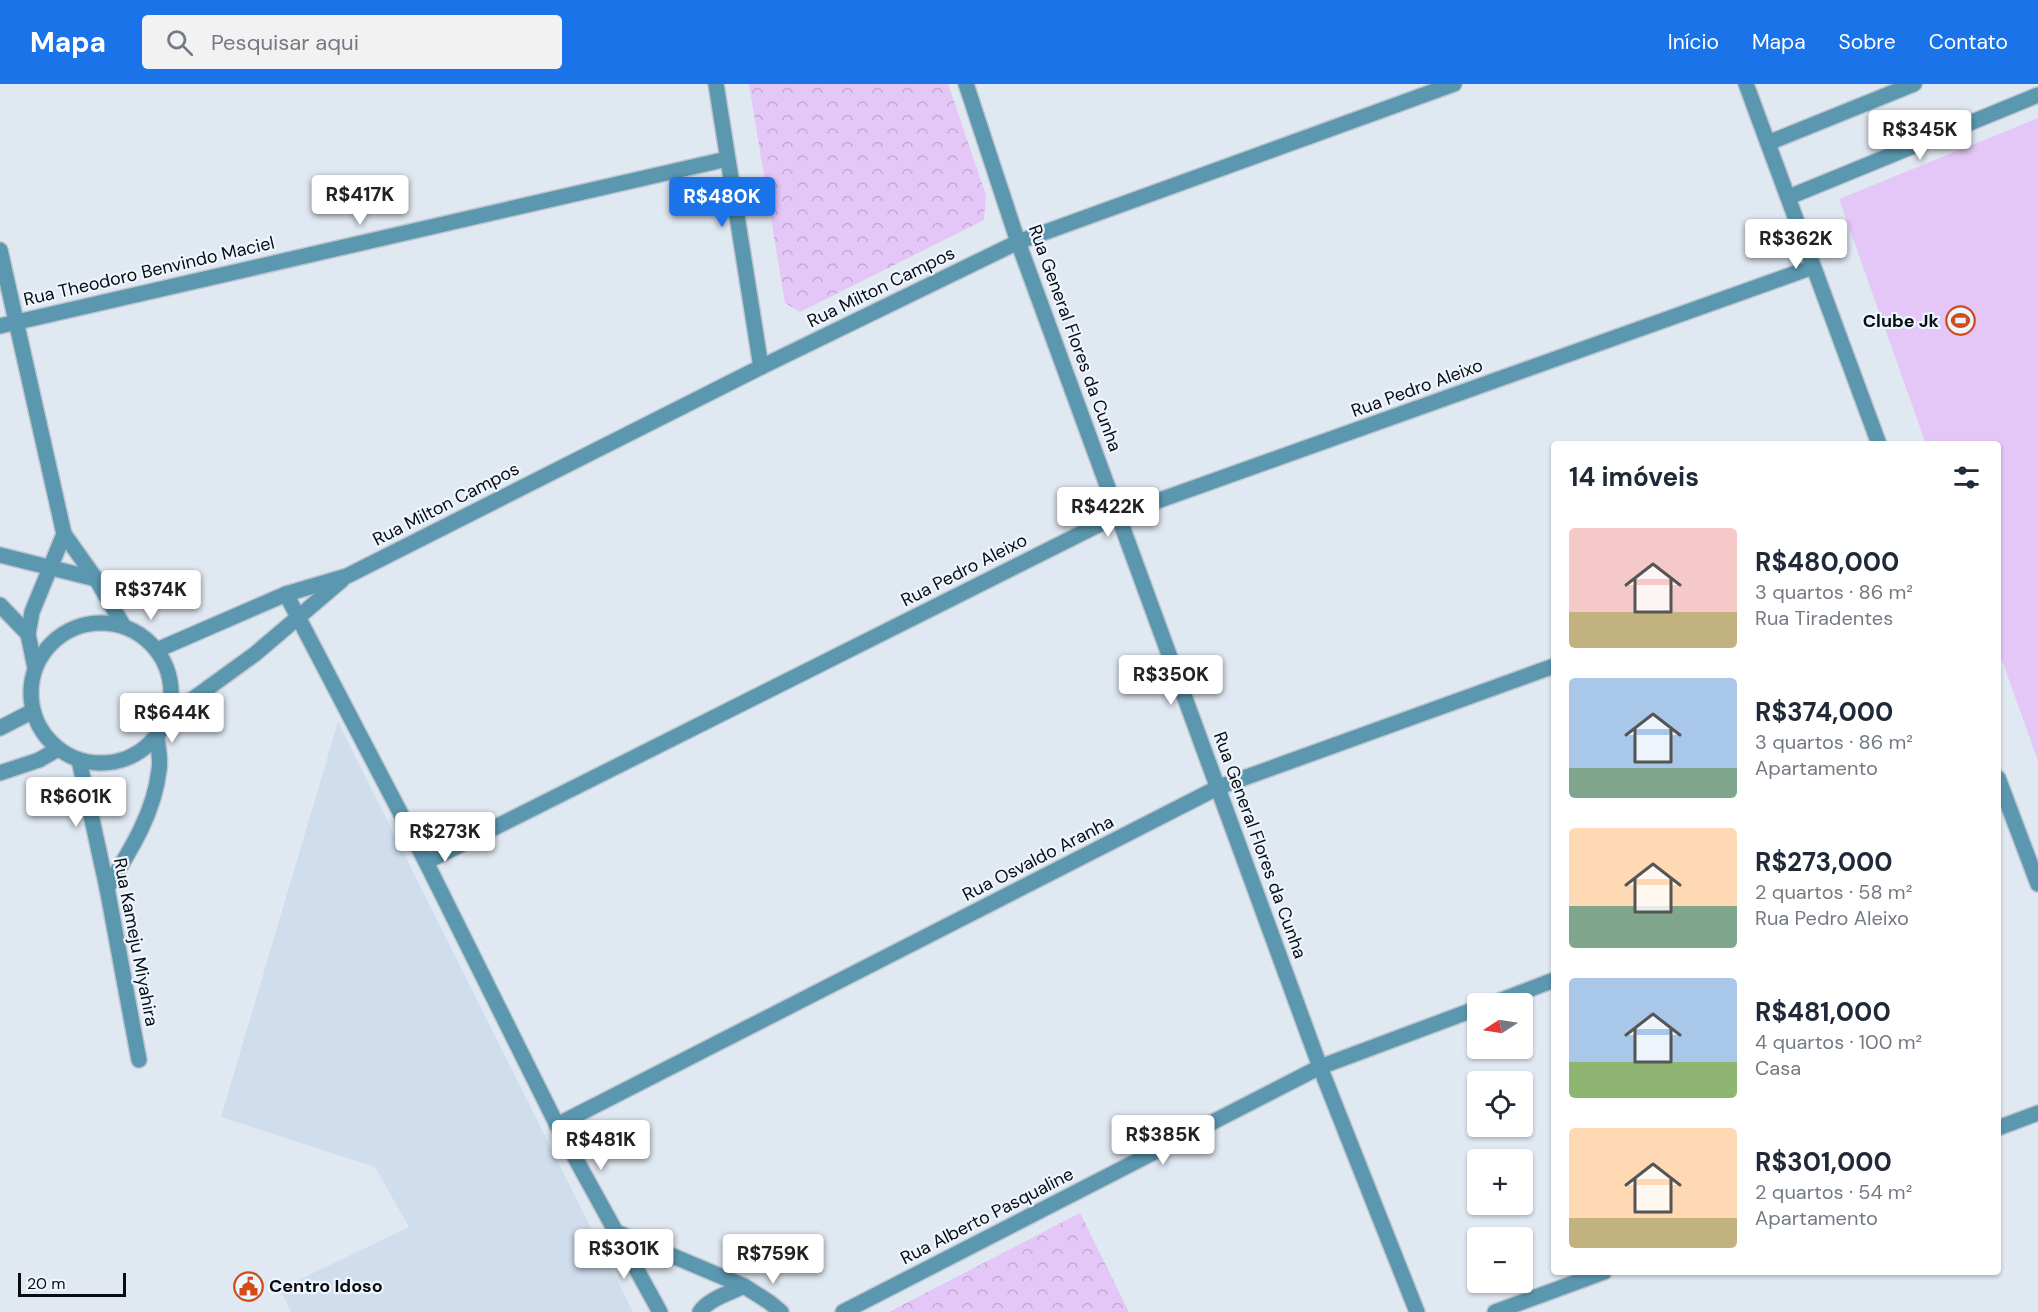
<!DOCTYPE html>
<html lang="pt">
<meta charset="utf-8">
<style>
body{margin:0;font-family:"DM Sans",sans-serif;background:#f2f2f3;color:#1f2937;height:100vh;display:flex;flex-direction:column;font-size:22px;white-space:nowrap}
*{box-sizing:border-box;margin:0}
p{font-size:20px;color:#747a83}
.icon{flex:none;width:33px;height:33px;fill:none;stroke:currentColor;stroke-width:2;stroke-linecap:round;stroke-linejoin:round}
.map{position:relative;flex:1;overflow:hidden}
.panel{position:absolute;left:1551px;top:357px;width:450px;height:834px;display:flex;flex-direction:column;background:#fff;border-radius:6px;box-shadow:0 2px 4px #0004}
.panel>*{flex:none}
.needle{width:39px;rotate:258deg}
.buttons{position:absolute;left:1467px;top:909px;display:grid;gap:12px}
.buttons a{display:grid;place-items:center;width:66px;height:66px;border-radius:6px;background:#fff;box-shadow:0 2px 4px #0004;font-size:30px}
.scale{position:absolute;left:18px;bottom:15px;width:108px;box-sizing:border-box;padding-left:6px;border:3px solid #0a0d10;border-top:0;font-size:16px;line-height:21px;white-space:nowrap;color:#0a0d10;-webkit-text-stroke:4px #edf5ff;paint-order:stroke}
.price{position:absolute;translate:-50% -51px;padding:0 14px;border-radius:6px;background:#fff;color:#222;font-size:20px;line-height:39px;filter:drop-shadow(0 2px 3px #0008)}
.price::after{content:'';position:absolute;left:50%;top:36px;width:18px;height:14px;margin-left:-9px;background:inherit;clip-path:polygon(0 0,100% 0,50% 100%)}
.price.current{background:#1a73e8;color:#fff}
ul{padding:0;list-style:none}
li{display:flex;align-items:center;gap:18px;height:150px;padding:0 18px}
li span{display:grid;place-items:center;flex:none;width:168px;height:120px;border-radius:6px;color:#555}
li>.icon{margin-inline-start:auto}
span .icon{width:72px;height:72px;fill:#fffc;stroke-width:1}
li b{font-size:26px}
h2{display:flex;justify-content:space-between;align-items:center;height:72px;padding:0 18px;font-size:26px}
header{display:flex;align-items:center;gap:36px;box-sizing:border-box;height:84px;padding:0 30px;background:#1a73e8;color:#fff}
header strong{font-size:28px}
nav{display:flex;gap:33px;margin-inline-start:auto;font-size:21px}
.search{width:420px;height:54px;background:#f2f2f3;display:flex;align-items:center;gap:15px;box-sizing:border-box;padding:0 21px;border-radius:6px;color:#747a83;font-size:22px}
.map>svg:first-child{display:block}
</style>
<header>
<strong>Mapa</strong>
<div class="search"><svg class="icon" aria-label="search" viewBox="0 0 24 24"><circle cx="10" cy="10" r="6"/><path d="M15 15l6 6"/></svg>Pesquisar aqui</div>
<nav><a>Início</a><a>Mapa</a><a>Sobre</a><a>Contato</a></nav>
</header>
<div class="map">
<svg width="2038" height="1228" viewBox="0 0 2038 1228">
<defs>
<pattern id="forest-crowns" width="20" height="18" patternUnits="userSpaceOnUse" patternTransform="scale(1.5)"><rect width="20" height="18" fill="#e4c6f7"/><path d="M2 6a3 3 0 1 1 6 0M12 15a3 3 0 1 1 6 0" fill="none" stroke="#c2a9d3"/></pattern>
</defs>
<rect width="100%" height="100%" fill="#e0e8f2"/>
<!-- built -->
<polygon fill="#d0ddec" points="338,638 633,1228 291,1228 280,1205 409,1143 375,1083 221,1033"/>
<!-- forest -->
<g fill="url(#forest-crowns)">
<polygon points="749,0 948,0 986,111 984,136 800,228 785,219"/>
<polygon points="1080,1129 1129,1228 888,1228 889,1228"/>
</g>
<!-- pitch -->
<polygon fill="#e4c6f7" points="2038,34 2038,677 1998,565 1998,360 1926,360 1839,115"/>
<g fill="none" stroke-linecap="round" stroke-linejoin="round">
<defs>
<g id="minor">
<polyline points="716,0 761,283"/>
<polyline points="966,0 1018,158 1320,983 1417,1228"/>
<polyline points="1746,0 1879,360"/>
<polyline points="1768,59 1914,0"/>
<polyline points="1789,113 2038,11"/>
<polyline points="0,166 64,450 96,495 123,541"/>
<polyline points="0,242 727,75"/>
<polyline points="0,471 96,495"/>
<polyline points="286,510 426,778 557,1041 660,1228"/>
<polyline points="0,521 28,550 35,584"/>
<circle cx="101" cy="609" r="70"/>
<polyline points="28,550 32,528 64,450"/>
<polyline points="157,566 286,510 347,492 761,283 1018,158 1454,0"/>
<polyline points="168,633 255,570 342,496"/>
<polyline points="0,644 33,627"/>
<polyline points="79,676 107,804 139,976"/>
<polyline points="0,689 39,676 58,665"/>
<polyline points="1998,694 2038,800"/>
<polyline points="426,778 1118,431 1813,183"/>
<path d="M107,804C130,767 154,730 159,686C161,676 158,664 157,654"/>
<polyline points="1491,920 1554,896"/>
<polyline points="557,1041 1219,703 1554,582"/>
<polyline points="1998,1044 2038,1029"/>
<polyline points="616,1148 744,1202 769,1218 781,1228"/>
<path d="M700,1228C708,1215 730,1209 744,1202"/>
<polyline points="843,1228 1320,983 1478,924"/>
<polyline points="1495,1228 1604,1188"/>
</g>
</defs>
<!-- minor casing -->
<use href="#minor" stroke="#bec5ce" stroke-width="18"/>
<!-- minor -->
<use href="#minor" stroke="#5b98b0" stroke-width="15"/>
</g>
<!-- icons -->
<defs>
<symbol id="stadium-ring" viewBox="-11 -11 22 22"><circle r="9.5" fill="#edf5ff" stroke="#d34c17" stroke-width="1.5"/><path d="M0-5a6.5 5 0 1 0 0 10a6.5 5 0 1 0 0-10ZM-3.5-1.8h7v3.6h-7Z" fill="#d34c17"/></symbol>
<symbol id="civic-ring" viewBox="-11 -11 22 22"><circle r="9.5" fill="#edf5ff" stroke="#d34c17" stroke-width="1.5"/><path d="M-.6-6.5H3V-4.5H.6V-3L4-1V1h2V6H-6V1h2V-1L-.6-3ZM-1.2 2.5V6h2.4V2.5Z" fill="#d34c17"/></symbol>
</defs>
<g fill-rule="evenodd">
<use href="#stadium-ring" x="1944" y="220" width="33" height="33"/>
<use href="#civic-ring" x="232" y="1186" width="33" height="33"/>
</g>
<g text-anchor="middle" stroke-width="4.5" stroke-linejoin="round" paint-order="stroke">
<!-- street labels -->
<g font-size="18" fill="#0a0d10" stroke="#edf5ff">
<text transform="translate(149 187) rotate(-13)" y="6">Rua Theodoro Benvindo Maciel</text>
<text transform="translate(881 203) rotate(-26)" y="6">Rua Milton Campos</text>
<text transform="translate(1075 254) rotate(70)" y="6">Rua General Flores da Cunha</text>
<text transform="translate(1417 304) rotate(-20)" y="6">Rua Pedro Aleixo</text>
<text transform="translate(446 420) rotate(-27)" y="6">Rua Milton Campos</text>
<text transform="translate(964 486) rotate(-27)" y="6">Rua Pedro Aleixo</text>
<text transform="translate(1260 761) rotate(70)" y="6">Rua General Flores da Cunha</text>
<text transform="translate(1038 774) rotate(-27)" y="6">Rua Osvaldo Aranha</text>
<text transform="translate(136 858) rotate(79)" y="6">Rua Kameju Miyahira</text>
<text transform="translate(987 1132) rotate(-27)" y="6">Rua Alberto Pasqualine</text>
</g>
<!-- poi labels -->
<g font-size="18" font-weight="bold" fill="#0a0d10" stroke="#edf5ff" text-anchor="end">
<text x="1939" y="243">Clube Jk</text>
<text x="269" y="1208" text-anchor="start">Centro Idoso</text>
</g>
</g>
</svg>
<div class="buttons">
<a><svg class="needle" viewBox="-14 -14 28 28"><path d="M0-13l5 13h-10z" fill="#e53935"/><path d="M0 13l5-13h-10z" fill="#747a83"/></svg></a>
<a><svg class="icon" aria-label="locate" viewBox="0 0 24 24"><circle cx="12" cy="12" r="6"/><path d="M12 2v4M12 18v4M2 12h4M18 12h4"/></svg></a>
<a>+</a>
<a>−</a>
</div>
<div class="scale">20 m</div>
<b class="price" style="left:1920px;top:77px">R$345K</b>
<b class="price" style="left:360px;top:142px">R$417K</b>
<b class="price current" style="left:722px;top:144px">R$480K</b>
<b class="price" style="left:1796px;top:186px">R$362K</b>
<b class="price" style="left:1108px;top:454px">R$422K</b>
<b class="price" style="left:151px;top:537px">R$374K</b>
<b class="price" style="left:1171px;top:622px">R$350K</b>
<b class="price" style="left:172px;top:660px">R$644K</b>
<b class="price" style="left:76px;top:744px">R$601K</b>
<b class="price" style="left:445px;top:779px">R$273K</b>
<b class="price" style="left:1163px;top:1082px">R$385K</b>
<b class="price" style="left:601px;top:1087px">R$481K</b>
<b class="price" style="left:624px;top:1196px">R$301K</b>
<b class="price" style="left:773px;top:1201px">R$759K</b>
<section class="panel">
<h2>14 imóveis<svg class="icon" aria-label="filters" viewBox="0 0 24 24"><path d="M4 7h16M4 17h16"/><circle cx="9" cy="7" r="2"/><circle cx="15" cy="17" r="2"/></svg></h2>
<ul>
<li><span style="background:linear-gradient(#f6c9c9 70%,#c2b280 0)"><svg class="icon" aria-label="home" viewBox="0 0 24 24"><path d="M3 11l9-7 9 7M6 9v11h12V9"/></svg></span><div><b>R$480,000</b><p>3 quartos · 86 m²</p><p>Rua Tiradentes</p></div></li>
<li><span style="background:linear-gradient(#a9c7e8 75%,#7fa58c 0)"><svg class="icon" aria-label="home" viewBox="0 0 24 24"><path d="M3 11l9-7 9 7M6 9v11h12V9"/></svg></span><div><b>R$374,000</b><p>3 quartos · 86 m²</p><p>Apartamento</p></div></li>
<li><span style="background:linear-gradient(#ffd9b3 65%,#7fa58c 0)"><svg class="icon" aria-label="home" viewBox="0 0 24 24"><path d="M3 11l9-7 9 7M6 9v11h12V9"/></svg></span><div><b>R$273,000</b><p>2 quartos · 58 m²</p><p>Rua Pedro Aleixo</p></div></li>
<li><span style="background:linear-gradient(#a9c7e8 70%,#8fb573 0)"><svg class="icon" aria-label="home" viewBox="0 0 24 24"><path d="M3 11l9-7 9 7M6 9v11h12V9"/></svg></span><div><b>R$481,000</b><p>4 quartos · 100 m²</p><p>Casa</p></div></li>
<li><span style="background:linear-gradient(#ffd9b3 75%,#c2b280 0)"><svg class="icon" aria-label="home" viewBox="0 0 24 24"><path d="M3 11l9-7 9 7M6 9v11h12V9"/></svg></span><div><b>R$301,000</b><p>2 quartos · 54 m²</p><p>Apartamento</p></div></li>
</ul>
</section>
</div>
